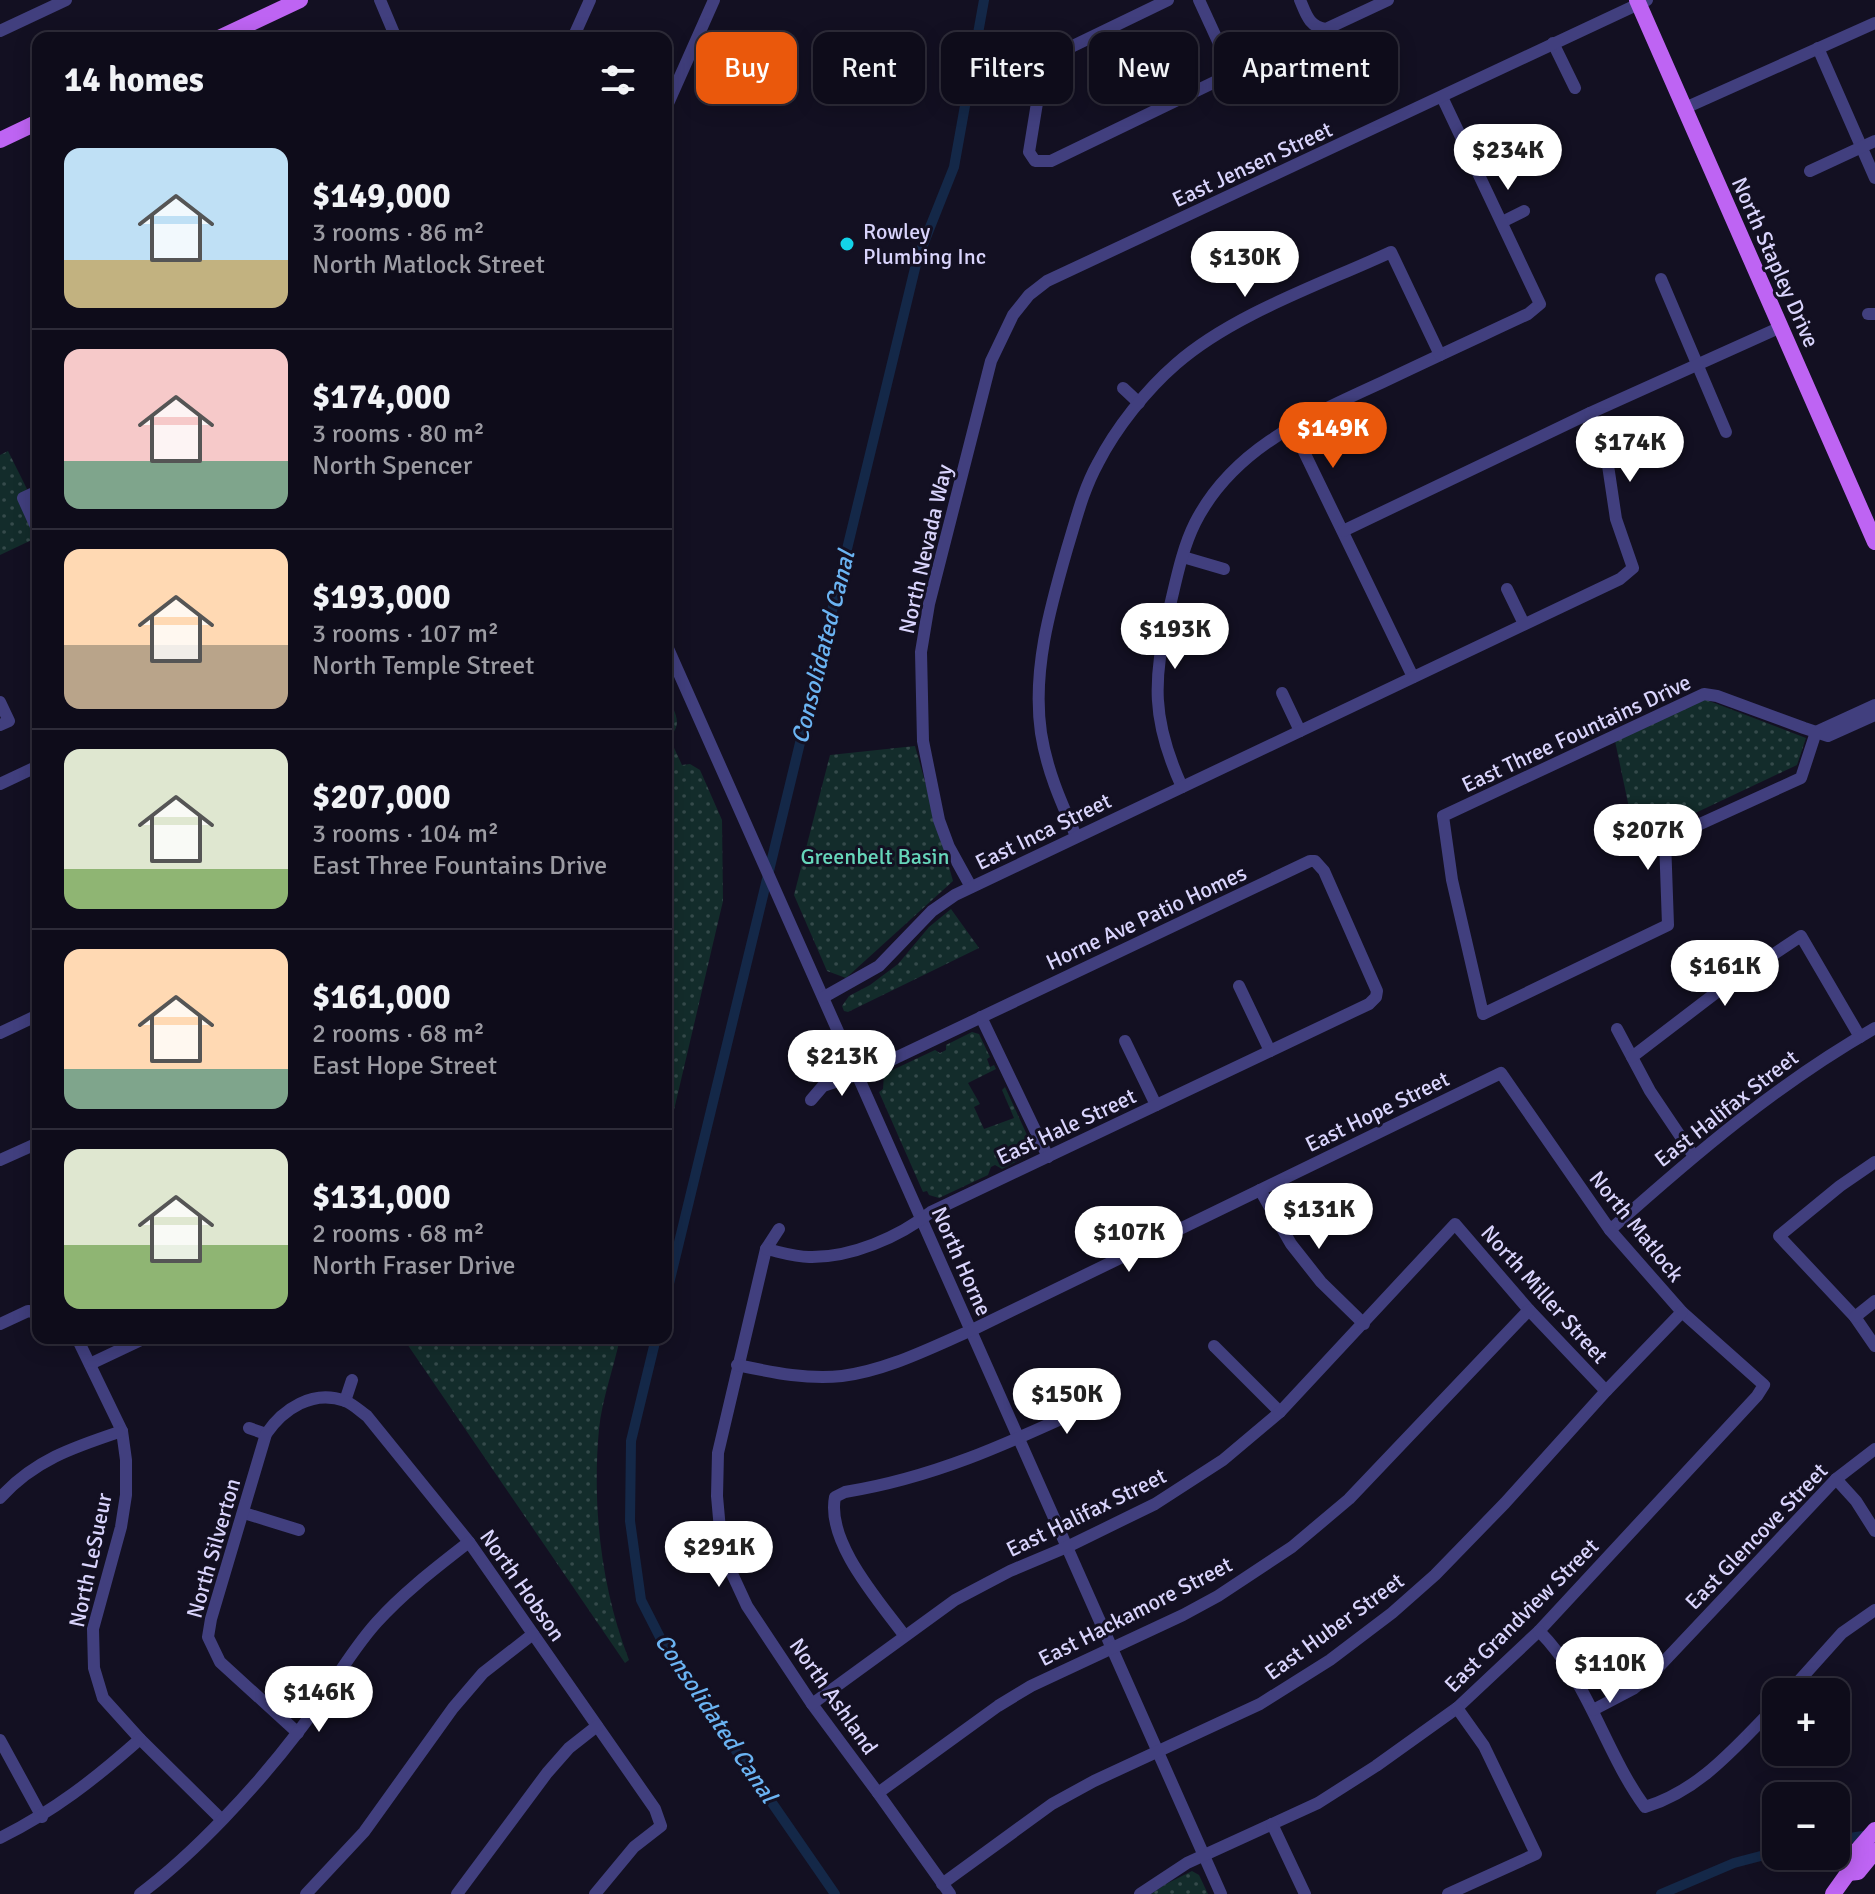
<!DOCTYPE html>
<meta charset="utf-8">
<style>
body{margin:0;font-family:Signika,sans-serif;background:#1c1a27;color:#f1f3f6;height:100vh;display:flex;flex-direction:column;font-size:30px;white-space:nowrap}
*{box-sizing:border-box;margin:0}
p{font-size:26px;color:#9b9ba2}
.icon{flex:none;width:44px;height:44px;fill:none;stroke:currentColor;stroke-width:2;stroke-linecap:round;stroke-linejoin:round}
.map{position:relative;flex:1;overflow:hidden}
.drawer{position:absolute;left:32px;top:32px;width:640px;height:1312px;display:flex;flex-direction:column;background:#0e0c1a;border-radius:16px;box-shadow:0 4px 20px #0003,0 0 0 2px #2e2c39}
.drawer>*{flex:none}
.hud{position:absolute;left:696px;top:32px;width:760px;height:72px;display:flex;gap:16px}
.tools{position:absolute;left:1762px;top:1678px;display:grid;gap:16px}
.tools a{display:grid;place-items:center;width:88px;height:88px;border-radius:16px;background:#0e0c1a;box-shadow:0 4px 20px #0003,0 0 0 2px #2e2c39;font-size:40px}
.price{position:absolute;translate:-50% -68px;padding:0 18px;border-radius:28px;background:#fff;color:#222;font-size:26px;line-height:52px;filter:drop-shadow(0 2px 4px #0008)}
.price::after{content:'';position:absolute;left:50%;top:48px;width:24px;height:18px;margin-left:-12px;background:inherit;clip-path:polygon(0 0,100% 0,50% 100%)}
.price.active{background:#ea580c;color:#fff}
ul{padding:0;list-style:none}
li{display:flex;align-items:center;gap:24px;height:200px;padding:0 32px}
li+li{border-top:2px solid #2e2c39}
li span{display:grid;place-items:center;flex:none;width:224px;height:160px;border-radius:16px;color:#555}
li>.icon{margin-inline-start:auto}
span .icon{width:96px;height:96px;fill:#fffc;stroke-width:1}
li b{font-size:34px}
h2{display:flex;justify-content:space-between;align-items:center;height:96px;padding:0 32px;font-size:34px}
.chip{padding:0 28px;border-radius:16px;background:#0e0c1a;box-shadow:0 4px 20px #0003,0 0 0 2px #2e2c39;font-size:28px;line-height:72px}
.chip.active{background:#ea580c;color:#fff}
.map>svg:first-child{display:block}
</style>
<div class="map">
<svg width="1875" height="1894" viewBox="0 0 1875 1894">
<defs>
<pattern id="park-dots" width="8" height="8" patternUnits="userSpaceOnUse" patternTransform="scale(2)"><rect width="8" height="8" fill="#132c2b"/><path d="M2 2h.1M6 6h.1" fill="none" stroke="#354a4b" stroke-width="1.8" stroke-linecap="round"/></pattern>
</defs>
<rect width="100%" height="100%" fill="#131022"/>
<!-- park -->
<g fill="url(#park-dots)">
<polygon points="8,451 27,489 21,503 36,538 0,555 0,455"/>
<path d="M666,694C673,709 685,724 669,737L682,765L690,764L700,770L722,820L723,901L666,1144Z"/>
<polygon points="1704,699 1806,738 1797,765 1636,841 1615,741"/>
<polygon points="915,746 953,881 846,978 827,971 794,895 830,755"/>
<polygon points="951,909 979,948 848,1012 844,1011 842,1006 849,996 870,985 898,964 929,927"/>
<polygon points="972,1032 979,1034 990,1057 987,1059 990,1067 994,1065 996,1069 968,1083 980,1104 974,1107 984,1129 1014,1118 1002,1090 1005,1087 1033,1148 1031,1154 1002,1169 995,1165 991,1167 988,1175 939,1198 929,1195 927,1191 923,1192 879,1092 883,1089 884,1074 935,1050 940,1053 946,1050 946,1045"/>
<path d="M403,1338H620C614,1367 602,1399 599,1429C592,1506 601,1588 629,1660L625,1663Z"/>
<polygon points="1192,1871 1199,1875 1208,1894 1151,1894 1166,1884"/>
</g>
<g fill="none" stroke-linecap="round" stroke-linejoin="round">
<!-- canal -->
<g stroke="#142848" stroke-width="10">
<polyline points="666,1296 917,260 954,167 984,0"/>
<polyline points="656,1338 631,1441 630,1521 641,1600 667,1651 835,1894"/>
<polyline points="1836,1840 1870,1835"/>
<polyline points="1661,1894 1734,1863 1776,1852"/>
</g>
<!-- minor -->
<g stroke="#413f7e" stroke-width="12">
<polyline points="380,0 396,38"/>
<polyline points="1168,0 1044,60 1029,152 1035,161 1051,161 1225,77 1227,61 1199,0"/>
<path d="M1300,0C1306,14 1309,27 1326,29L1388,0"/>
<polyline points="0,31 66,0"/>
<polyline points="573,38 590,0"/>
<polyline points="1553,43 1575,88"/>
<polyline points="1818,48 1875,178"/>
<polyline points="666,108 714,0"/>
<polyline points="1685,108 1875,23"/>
<polyline points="1810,171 1875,141"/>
<polyline points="1502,222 1524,211"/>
<polyline points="1661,279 1726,432"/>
<polyline points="1868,314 1875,314"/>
<polyline points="1123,388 1139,403"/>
<polyline points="1291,425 1413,677"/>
<polyline points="38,491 23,498 38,531"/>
<polyline points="1343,531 1590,413 1781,327"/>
<polyline points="1183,557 1224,569"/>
<polyline points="1507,589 1524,624"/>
<polyline points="666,644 1221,1894"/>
<polyline points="1282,693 1300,731"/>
<polyline points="0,702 9,721 0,725"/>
<polyline points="1875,705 1816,732 1801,778 1665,840 1668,925 1483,1014 1452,880 1443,816 1704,694 1717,696 1804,728 1828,736 1875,715"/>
<polyline points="0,784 38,766"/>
<path d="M1182,787C1151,719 1153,681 1169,610C1176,581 1182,549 1195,523C1234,446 1312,415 1385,381C1433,358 1481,336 1528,314L1540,304L1442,97"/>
<path d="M1076,836C1061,802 1047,771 1041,733C1032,671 1050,608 1067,549C1076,520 1083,490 1098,463C1116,428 1146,390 1176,364C1233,314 1322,284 1391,252L1440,355"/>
<polyline points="971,887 949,847 939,820 923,741 921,652 929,604 991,361 1013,315 1029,295 1047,281 1647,0"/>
<polyline points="1239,986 1270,1051"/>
<polyline points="824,997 879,966 932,911 955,895 1620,579 1633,568 1616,519 1606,452 1590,413"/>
<polyline points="981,1017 1048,1157"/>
<polyline points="1617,1029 1650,1091 1693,1155"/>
<polyline points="0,1033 38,1015"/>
<polyline points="1125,1041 1156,1105"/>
<polyline points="1632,1057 1717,992 1801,936 1860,1037"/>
<polyline points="0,1160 38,1143"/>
<polyline points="1875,1162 1840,1186 1779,1236 1855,1317 1875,1346"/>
<polyline points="1260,1190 1291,1244 1321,1282 1364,1324"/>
<polyline points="779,1229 766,1249 718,1453 717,1496 722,1552 747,1606 812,1704 878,1793 950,1894"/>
<path d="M1610,1230C1694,1155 1777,1084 1875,1028"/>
<path d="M766,1249C780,1252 795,1257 809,1257C851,1258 899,1237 931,1212L1369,1004L1376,997L1377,991L1324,871L1315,861H1310L868,1071L823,1086L811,1100"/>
<polyline points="1855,1317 1875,1301"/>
<polyline points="0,1324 28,1311 38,1313"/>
<polyline points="77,1338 122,1431 126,1460 126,1495 121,1527 93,1629 94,1668 103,1698 140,1739 221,1819"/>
<polyline points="1214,1346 1280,1412"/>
<polyline points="90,1364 145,1338"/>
<path d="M737,1365C771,1372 807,1380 842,1376C888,1370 930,1348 972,1330L1501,1073L1610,1230L1682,1312L1764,1385L1757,1396L1539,1631L1457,1708L1376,1766L1318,1803L1187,1863L1140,1894"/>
<polyline points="345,1401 352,1380"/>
<polyline points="249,1428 266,1434"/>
<polyline points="1836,1479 1856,1501 1875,1531"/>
<path d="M0,1498C34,1460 74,1447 122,1431"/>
<polyline points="244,1513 299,1530"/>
<path d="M1539,1631C1589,1681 1604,1751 1645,1807C1701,1790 1736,1746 1776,1706"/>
<path d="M904,1635C879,1601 826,1542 835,1497L845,1492C938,1477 1013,1441 1098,1402"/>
<polyline points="1789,1692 1842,1633 1875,1610"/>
<polyline points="812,1704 955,1600 1010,1571 1067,1547 1155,1504 1223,1460 1280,1412 1455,1224 1529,1310 1606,1391"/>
<polyline points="1593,1710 1633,1689 1655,1671 1836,1479 1875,1449"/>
<path d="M298,1733L220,1662L208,1637L211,1619L266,1434C283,1409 313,1389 345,1401C353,1404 360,1411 367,1416L469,1542L655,1809L661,1826L634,1847L595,1894"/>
<polyline points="0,1740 42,1817"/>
<polyline points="878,1793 998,1706 1031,1686 1183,1615 1218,1596 1292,1547 1349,1499 1529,1310"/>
<polyline points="1272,1824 1305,1894"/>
<path d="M0,1838C54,1811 95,1779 140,1739"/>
<polyline points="942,1884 1052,1804 1094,1781 1260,1704 1330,1660 1392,1613 1435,1575 1505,1503 1606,1391 1682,1312"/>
<path d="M140,1894C195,1853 256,1787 298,1732C326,1697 347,1655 377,1622C404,1592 437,1567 469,1542"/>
<polyline points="306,1894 364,1832 453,1708 483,1673 533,1634"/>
<polyline points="457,1894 547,1773 569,1748 597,1726"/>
<polyline points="1448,1894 1536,1854 1484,1746 1457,1708"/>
</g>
<!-- major -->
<g stroke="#be64f3" stroke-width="16">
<polyline points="1637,0 1875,542"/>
<polyline points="219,38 300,0"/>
<polyline points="0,140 38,122"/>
<polyline points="1848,1873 1858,1872 1875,1851"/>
<polyline points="1833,1894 1848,1873 1848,1861 1875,1830"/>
</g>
</g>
<!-- markers -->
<circle fill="#13d3e9" stroke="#131022" stroke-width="3" cx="847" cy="244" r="8"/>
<g text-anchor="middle" stroke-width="6" stroke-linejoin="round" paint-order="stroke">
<!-- street labels -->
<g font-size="22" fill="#d9d4fc" stroke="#131022">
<text transform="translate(1252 164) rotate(-25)" y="8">East Jensen Street</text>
<text transform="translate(1776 262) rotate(66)" y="8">North Stapley Drive</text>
<text transform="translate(925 549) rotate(-77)" y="8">North Nevada Way</text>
<text transform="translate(1576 733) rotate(-25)" y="8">East Three Fountains Drive</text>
<text transform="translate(1043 831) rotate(-26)" y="8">East Inca Street</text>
<text transform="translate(1146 917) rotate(-25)" y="8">Horne Ave Patio Homes</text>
<text transform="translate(1726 1108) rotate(-38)" y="8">East Halifax Street</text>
<text transform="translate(1377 1111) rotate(-26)" y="8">East Hope Street</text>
<text transform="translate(1066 1126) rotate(-25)" y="8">East Hale Street</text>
<text transform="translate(1637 1226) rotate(51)" y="8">North Matlock</text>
<text transform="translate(962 1261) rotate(66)" y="8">North Horne</text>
<text transform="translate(1545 1294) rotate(48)" y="8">North Miller Street</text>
<text transform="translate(1086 1512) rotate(-26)" y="8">East Halifax Street</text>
<text transform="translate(1756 1536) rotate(-46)" y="8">East Glencove Street</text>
<text transform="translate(213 1548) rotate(-74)" y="8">North Silverton</text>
<text transform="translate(90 1560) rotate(-78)" y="8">North LeSueur</text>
<text transform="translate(523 1585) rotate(55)" y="8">North Hobson</text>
<text transform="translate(1135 1611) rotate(-27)" y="8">East Hackamore Street</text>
<text transform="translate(1521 1615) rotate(-45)" y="8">East Grandview Street</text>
<text transform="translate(1334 1626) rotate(-36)" y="8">East Huber Street</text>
<text transform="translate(834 1696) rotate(55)" y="8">North Ashland</text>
</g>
<!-- poi labels -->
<g font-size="22" fill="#d9d4fc" stroke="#131022" text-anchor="start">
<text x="863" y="239">Rowley<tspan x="863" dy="25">Plumbing Inc</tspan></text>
</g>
<!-- park labels -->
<g font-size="22" fill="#66d6ba" stroke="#131022">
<text x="875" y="864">Greenbelt Basin</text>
</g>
<!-- water labels -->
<g font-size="24" font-style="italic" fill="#6bb4f3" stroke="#131022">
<text transform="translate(823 647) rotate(-76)" y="8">Consolidated Canal</text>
<text transform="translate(716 1718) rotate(56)" y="8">Consolidated Canal</text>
</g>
</g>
</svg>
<div class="tools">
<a>+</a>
<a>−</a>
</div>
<b class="price" style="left:1508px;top:192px">$234K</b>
<b class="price" style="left:1245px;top:299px">$130K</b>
<b class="price active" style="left:1333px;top:470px">$149K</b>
<b class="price" style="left:1630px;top:484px">$174K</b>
<b class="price" style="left:1175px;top:671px">$193K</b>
<b class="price" style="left:1648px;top:872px">$207K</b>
<b class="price" style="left:1725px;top:1008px">$161K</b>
<b class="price" style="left:842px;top:1098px">$213K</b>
<b class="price" style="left:1319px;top:1251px">$131K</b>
<b class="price" style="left:1129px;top:1274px">$107K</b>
<b class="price" style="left:1067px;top:1436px">$150K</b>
<b class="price" style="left:719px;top:1589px">$291K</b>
<b class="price" style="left:1610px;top:1705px">$110K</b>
<b class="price" style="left:319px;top:1734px">$146K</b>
<div class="hud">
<a class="chip active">Buy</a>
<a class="chip">Rent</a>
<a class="chip">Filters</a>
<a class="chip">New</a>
<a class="chip">Apartment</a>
</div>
<section class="drawer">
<h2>14 homes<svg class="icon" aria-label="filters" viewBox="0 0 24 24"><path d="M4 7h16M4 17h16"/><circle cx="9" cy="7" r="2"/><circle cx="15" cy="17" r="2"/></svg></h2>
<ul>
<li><span style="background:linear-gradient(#bfe0f5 70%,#c2b280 0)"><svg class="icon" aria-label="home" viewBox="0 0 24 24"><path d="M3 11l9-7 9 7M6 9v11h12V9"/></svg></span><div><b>$149,000</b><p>3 rooms · 86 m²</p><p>North Matlock Street</p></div></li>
<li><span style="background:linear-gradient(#f6c9c9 70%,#7fa58c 0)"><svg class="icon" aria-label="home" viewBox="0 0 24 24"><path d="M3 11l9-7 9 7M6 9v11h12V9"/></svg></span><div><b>$174,000</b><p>3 rooms · 80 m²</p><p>North Spencer</p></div></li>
<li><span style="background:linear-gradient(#ffd9b3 60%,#b9a48a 0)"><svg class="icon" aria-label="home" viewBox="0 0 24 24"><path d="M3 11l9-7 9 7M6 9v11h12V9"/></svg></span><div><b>$193,000</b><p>3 rooms · 107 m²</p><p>North Temple Street</p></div></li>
<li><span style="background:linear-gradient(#dfe7d0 75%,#8fb573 0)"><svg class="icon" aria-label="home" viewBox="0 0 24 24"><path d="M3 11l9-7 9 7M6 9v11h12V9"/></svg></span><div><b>$207,000</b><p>3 rooms · 104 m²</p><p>East Three Fountains Drive</p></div></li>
<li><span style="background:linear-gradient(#ffd9b3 75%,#7fa58c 0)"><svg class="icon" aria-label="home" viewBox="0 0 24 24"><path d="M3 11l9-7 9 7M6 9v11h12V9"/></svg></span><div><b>$161,000</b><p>2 rooms · 68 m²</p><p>East Hope Street</p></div></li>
<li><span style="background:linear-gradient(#dfe7d0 60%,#8fb573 0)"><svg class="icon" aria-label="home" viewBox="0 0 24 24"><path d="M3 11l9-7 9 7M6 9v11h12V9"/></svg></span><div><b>$131,000</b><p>2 rooms · 68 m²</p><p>North Fraser Drive</p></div></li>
</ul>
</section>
</div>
